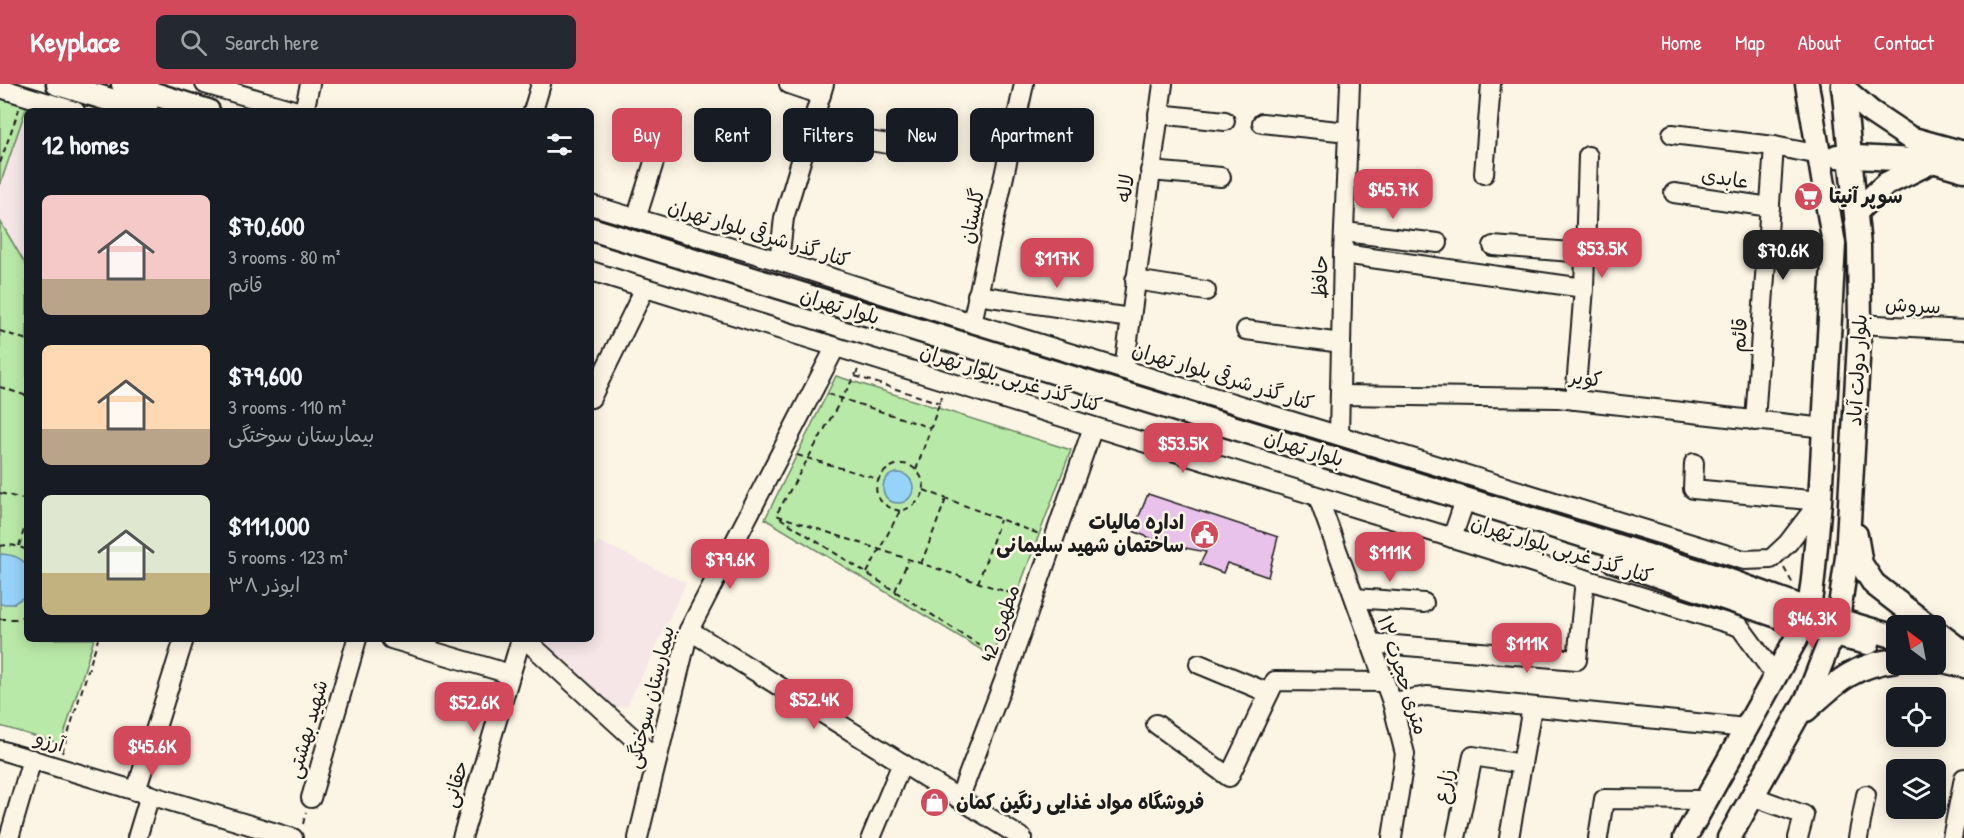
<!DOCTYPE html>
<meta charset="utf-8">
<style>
body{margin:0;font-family:"Patrick Hand","Playpen Sans Arabic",sans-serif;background:#242831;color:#f1f3f6;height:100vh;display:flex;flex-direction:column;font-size:22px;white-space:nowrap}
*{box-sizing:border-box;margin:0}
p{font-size:20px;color:#9ea1a6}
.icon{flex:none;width:33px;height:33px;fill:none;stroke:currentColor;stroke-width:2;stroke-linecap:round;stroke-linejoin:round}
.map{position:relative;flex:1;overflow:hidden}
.sheet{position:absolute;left:24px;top:24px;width:570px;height:534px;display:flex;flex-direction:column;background:#171b24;border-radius:9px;box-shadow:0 3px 15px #0003}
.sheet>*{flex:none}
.hud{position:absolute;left:612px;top:24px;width:570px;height:54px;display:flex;gap:12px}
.needle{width:39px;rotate:328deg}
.controls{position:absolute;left:1886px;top:531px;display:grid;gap:12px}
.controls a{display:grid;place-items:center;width:60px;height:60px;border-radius:9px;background:#171b24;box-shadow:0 3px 15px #0003;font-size:30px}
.price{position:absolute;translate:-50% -51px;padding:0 14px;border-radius:12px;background:#d1495b;color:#fff;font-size:20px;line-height:39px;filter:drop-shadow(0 2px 3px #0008)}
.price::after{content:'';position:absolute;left:50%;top:36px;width:18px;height:14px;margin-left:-9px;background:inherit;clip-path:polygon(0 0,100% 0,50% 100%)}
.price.on{background:#222;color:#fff}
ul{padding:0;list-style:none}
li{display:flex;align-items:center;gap:18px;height:150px;padding:0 18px}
li span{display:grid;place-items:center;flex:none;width:168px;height:120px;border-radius:9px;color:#555}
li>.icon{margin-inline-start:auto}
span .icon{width:72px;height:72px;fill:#fffc;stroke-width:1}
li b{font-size:26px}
h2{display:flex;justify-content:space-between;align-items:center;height:72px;padding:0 18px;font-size:26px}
.tag{padding:0 21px;border-radius:9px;background:#171b24;box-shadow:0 3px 15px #0003;font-size:21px;line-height:54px}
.tag.on{background:#d1495b;color:#fff}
header{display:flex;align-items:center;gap:36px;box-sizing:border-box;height:84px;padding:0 30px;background:#d1495b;color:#fff}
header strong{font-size:28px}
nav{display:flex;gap:33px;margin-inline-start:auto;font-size:21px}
.search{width:420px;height:54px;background:#242831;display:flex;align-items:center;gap:15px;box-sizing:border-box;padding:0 21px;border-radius:9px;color:#9ea1a6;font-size:22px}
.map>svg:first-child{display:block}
</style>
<header>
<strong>Keyplace</strong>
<div class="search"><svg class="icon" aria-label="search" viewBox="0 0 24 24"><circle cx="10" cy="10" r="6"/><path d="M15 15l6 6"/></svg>Search here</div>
<nav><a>Home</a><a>Map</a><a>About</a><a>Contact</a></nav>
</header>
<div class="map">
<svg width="1964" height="754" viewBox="0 0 1964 754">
<rect width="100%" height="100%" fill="#fcf5e5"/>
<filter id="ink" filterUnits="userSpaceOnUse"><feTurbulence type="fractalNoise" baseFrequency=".0167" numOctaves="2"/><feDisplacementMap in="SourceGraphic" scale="12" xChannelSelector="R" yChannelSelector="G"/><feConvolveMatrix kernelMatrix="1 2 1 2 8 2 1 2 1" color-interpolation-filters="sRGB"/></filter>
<g filter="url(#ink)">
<!-- built -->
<g fill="#f6e6e7">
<polygon points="30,13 64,27 27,27 27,183 0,137 0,101"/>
<polygon points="598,457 686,499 650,576 627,622 610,624 542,555 591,555 591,471"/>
</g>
<!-- green -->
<g fill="#b9e9a8" stroke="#6a8262" stroke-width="1.5">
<polygon points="0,6 30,13 0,101"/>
<polygon points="0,137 27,183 27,555 94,555 61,660 0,642"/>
<polygon points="836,292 1071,366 993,573 765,435"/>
</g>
<!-- water -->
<g fill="#97d3f8" stroke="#668aa0" stroke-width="1.5">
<circle cx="898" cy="404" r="15"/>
<path d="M2,470C13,471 20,473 27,481V511L13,520H0V471Z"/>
</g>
<!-- building -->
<polygon fill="#e9c2eb" stroke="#1c1c1c" stroke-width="1.5" points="1148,410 1278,453 1268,493 1227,479 1223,489 1200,480 1206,468 1165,460 1133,447"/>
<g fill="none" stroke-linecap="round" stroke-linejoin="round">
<defs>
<g id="minor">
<polyline points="205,0 297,27"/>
<polyline points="789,0 821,11"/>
<polyline points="0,4 75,27"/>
<polyline points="304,27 310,0"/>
<polyline points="533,27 541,0"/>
<polyline points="1158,30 1225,37"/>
<polyline points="1262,39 1348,48"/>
<polyline points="811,48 908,63"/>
<polyline points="1672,50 1774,62"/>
<polyline points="1150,87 1221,93"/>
<polyline points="1484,90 1491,0"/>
<polyline points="1674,109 1770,123"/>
<polyline points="591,121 779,177 972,239 1744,476 1771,475 1788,459 1820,417"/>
<polyline points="636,135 667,37"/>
<polyline points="1344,148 1438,159"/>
<polyline points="1493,162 1585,169"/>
<polyline points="1343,170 1584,204"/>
<polyline points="779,177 784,134 824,0"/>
<polyline points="591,187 1740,543 1775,591"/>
<polyline points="1135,196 1206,207"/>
<polyline points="977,211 1130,234"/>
<polyline points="972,239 1024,0"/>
<polyline points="1860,240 1964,246"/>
<polyline points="1246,246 1341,259"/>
<polyline points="1124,285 1163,0"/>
<polyline points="1340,311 1558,314 1825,344"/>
<polyline points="591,314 645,204"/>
<polyline points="1575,316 1584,204 1588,72"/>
<polyline points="1755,337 1774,62 1820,71"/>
<polyline points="1339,351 1343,170 1350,0"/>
<polyline points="1694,379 1693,405 1820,417"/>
<polyline points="1318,413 1392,618 1405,670 1392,754"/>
<polyline points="1452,454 1462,425"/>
<polyline points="1355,514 1424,519"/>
<polyline points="689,546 1022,754"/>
<polyline points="391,555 510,590"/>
<polyline points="525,555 657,676"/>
<polyline points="1370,559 1577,576 1585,495"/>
<polyline points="1199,580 1269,609"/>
<polyline points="1392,618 1427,612 1746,644"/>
<polyline points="1156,640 1229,693 1275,597 1384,598"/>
<polyline points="0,666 293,754"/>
<polyline points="136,707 184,555"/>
<polyline points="1752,712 1804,731 1798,754"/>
<polyline points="311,714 357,555"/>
<polyline points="959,715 1010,581 1093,343"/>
<polyline points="9,754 32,675"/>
<polyline points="137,754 150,711"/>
<polyline points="462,754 521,555"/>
<polyline points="638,754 689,546 835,264"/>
<polyline points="871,754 902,679"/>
<polyline points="1456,754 1473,672 1522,680"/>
<polyline points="1509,754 1532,623"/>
<polyline points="1598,754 1604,715 1706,716"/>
<polyline points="1858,754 1866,711"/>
<polyline points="1952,754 1964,694"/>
</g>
<g id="major">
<polyline points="58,0 147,27"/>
<polyline points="123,0 208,27"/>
<polyline points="1843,4 1871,28 1910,54 1964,69"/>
<polyline points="1837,72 1933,77 1964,86"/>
<polyline points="1856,128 1886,100 1931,78"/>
<polyline points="591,145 1730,497 1838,536 1896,553"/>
<polyline points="1856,451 1861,480 1874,500 1928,542"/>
<polyline points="1614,477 1834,551 1868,559"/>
<polyline points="1935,547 1964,569"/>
<polyline points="1935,575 1964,582"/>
<path d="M1806,626C1838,597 1852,582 1896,576"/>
<polyline points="1685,754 1796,555 1809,526 1813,495 1820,417 1834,160 1807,0"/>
<polyline points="1729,754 1808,613 1838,536 1847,473 1860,240 1859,162 1843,0"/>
</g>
</defs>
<!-- minor casing -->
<use href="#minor" stroke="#1c1c1c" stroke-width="22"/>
<!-- major casing -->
<use href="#major" stroke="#1c1c1c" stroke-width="27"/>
<!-- path -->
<g stroke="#1c1c1c" stroke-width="2" stroke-dasharray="6 4.5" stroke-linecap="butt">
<polyline points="0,79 19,25"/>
<polyline points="0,247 27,256"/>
<polyline points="858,286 776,431 1016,511"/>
<polyline points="855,292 940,319"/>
<polyline points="0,303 27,312"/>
<polyline points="828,310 931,344"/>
<polyline points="797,371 878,395"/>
<polyline points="916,386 942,312"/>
<polyline points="924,406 1039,450"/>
<polyline points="0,409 27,416"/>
<polyline points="780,434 995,571"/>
<path d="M0,462C10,460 18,462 27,466"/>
<polyline points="19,462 27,436"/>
<polyline points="921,480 946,415"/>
<polyline points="1784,484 1793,500"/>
<path d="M867,489L900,427C916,423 930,410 921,393C900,354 845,414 900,427"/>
<polyline points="978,499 1000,436"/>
<polyline points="895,507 908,477"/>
<polyline points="0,535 16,535 27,531"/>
<polyline points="62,669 98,555"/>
<polyline points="303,740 306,728"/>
</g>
<!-- minor -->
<use href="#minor" stroke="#fcf5e5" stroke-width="18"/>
<!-- major -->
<use href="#major" stroke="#fcf5e5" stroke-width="22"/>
</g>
</g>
<!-- icons -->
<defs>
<symbol id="supermarket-disc" viewBox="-11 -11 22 22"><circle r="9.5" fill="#d1495b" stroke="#fcf5e5"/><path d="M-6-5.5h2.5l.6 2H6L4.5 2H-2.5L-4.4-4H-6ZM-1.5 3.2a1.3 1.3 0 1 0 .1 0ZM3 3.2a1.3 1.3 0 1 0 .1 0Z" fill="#fff"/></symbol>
<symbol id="civic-disc" viewBox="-11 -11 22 22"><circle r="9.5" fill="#d1495b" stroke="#fcf5e5"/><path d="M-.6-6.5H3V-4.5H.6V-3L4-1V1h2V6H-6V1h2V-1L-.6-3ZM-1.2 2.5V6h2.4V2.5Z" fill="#fff"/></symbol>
<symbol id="shop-disc" viewBox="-11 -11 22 22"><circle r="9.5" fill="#d1495b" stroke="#fcf5e5"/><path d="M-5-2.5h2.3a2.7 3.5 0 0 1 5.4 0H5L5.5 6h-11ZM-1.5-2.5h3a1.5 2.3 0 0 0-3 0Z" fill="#fff"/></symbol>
</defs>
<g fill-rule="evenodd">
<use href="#supermarket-disc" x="1792" y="96" width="33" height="33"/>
<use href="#civic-disc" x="1188" y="434" width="33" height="33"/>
<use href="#shop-disc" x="918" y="702" width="33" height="33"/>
</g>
<g text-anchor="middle" stroke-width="5" stroke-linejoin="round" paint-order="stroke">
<!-- street labels -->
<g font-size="20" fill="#1c1c1c" stroke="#fcf5e5">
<text transform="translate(1725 94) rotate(9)" y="7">عابدی</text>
<text transform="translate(1125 104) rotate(-82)" y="7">لاله</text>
<text transform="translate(972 132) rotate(-78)" y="7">گلستان</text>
<text transform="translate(759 149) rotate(17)" y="7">کنار گذر شرقی بلوار تهران</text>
<text transform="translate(1320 193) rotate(-89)" y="7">حافظ</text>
<text transform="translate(1913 221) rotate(3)" y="7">سروش</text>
<text transform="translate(840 222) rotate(17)" y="7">بلوار تهران</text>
<text transform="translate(1739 251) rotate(-86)" y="7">قائم</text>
<text transform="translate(1857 286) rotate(-87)" y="7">بلوار دولت آباد</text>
<text transform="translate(1223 292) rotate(17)" y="7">کنار گذر شرقی بلوار تهران</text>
<text transform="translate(1011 294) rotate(17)" y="7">کنار گذر غربی بلوار تهران</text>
<text transform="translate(1586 294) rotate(6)" y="7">کویر</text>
<text transform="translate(1304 364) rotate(17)" y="7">بلوار تهران</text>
<text transform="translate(1562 465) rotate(17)" y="7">کنار گذر غربی بلوار تهران</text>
<text transform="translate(1000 539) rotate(-71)" y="7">مطهری 42</text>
<text transform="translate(1403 591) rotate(72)" y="7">۱۲ متری حجرت</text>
<text transform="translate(650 613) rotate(-76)" y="7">بیمارستان سوختگی</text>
<text transform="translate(307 645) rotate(-74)" y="7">شهید بهشتی</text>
<text transform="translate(50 657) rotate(17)" y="7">آرزو</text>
<text transform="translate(455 700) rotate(-74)" y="7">حقانی</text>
<text transform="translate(1444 702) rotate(-79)" y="7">زارع</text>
</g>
<!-- poi labels -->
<g font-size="20" font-weight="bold" fill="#1c1c1c" stroke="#fcf5e5" text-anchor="start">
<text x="1829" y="119">سوپر آنیتا</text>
<text x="1184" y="445" text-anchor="end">اداره مالیات<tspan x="1184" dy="23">ساختمان شهید سلیمانی</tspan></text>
<text x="956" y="725">فروشگاه مواد غذایی رنگین کمان</text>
</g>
</g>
</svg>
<div class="controls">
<a><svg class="needle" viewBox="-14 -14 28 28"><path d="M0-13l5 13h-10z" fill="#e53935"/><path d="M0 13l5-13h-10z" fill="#9ea1a6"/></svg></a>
<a><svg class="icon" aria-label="locate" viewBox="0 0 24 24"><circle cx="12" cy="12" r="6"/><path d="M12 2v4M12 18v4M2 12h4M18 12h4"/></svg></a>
<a><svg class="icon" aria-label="layers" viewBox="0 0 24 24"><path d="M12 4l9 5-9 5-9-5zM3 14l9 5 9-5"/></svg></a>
</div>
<b class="price" style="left:1393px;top:136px">$45.7K</b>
<b class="price" style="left:1602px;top:195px">$53.5K</b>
<b class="price on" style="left:1783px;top:197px">$70.6K</b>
<b class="price" style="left:1057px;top:205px">$117K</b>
<b class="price" style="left:1183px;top:390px">$53.5K</b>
<b class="price" style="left:1390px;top:499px">$111K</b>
<b class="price" style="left:730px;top:506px">$79.6K</b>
<b class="price" style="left:1812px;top:565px">$46.3K</b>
<b class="price" style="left:1527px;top:590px">$111K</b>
<b class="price" style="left:814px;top:646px">$52.4K</b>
<b class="price" style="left:474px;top:649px">$52.6K</b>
<b class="price" style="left:152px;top:693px">$45.6K</b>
<div class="hud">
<a class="tag on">Buy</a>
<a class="tag">Rent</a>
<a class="tag">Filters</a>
<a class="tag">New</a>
<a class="tag">Apartment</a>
</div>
<section class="sheet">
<h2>12 homes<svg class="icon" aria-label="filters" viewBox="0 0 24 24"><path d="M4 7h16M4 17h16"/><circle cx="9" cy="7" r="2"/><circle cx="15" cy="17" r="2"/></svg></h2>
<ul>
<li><span style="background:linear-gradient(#f6c9c9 70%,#b9a48a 0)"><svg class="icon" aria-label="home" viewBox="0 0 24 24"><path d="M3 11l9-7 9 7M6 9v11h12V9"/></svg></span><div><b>$70,600</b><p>3 rooms · 80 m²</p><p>قائم</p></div></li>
<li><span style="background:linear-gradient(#ffd9b3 70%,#b9a48a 0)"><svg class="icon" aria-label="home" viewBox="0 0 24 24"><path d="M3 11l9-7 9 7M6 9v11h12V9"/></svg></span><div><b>$79,600</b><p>3 rooms · 110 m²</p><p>بیمارستان سوختگی</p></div></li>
<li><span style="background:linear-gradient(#dfe7d0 65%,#c2b280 0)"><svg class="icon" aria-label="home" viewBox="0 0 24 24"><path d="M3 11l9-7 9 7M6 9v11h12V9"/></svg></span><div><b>$111,000</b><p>5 rooms · 123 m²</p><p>۳۸ ابوذر</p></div></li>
</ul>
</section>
</div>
